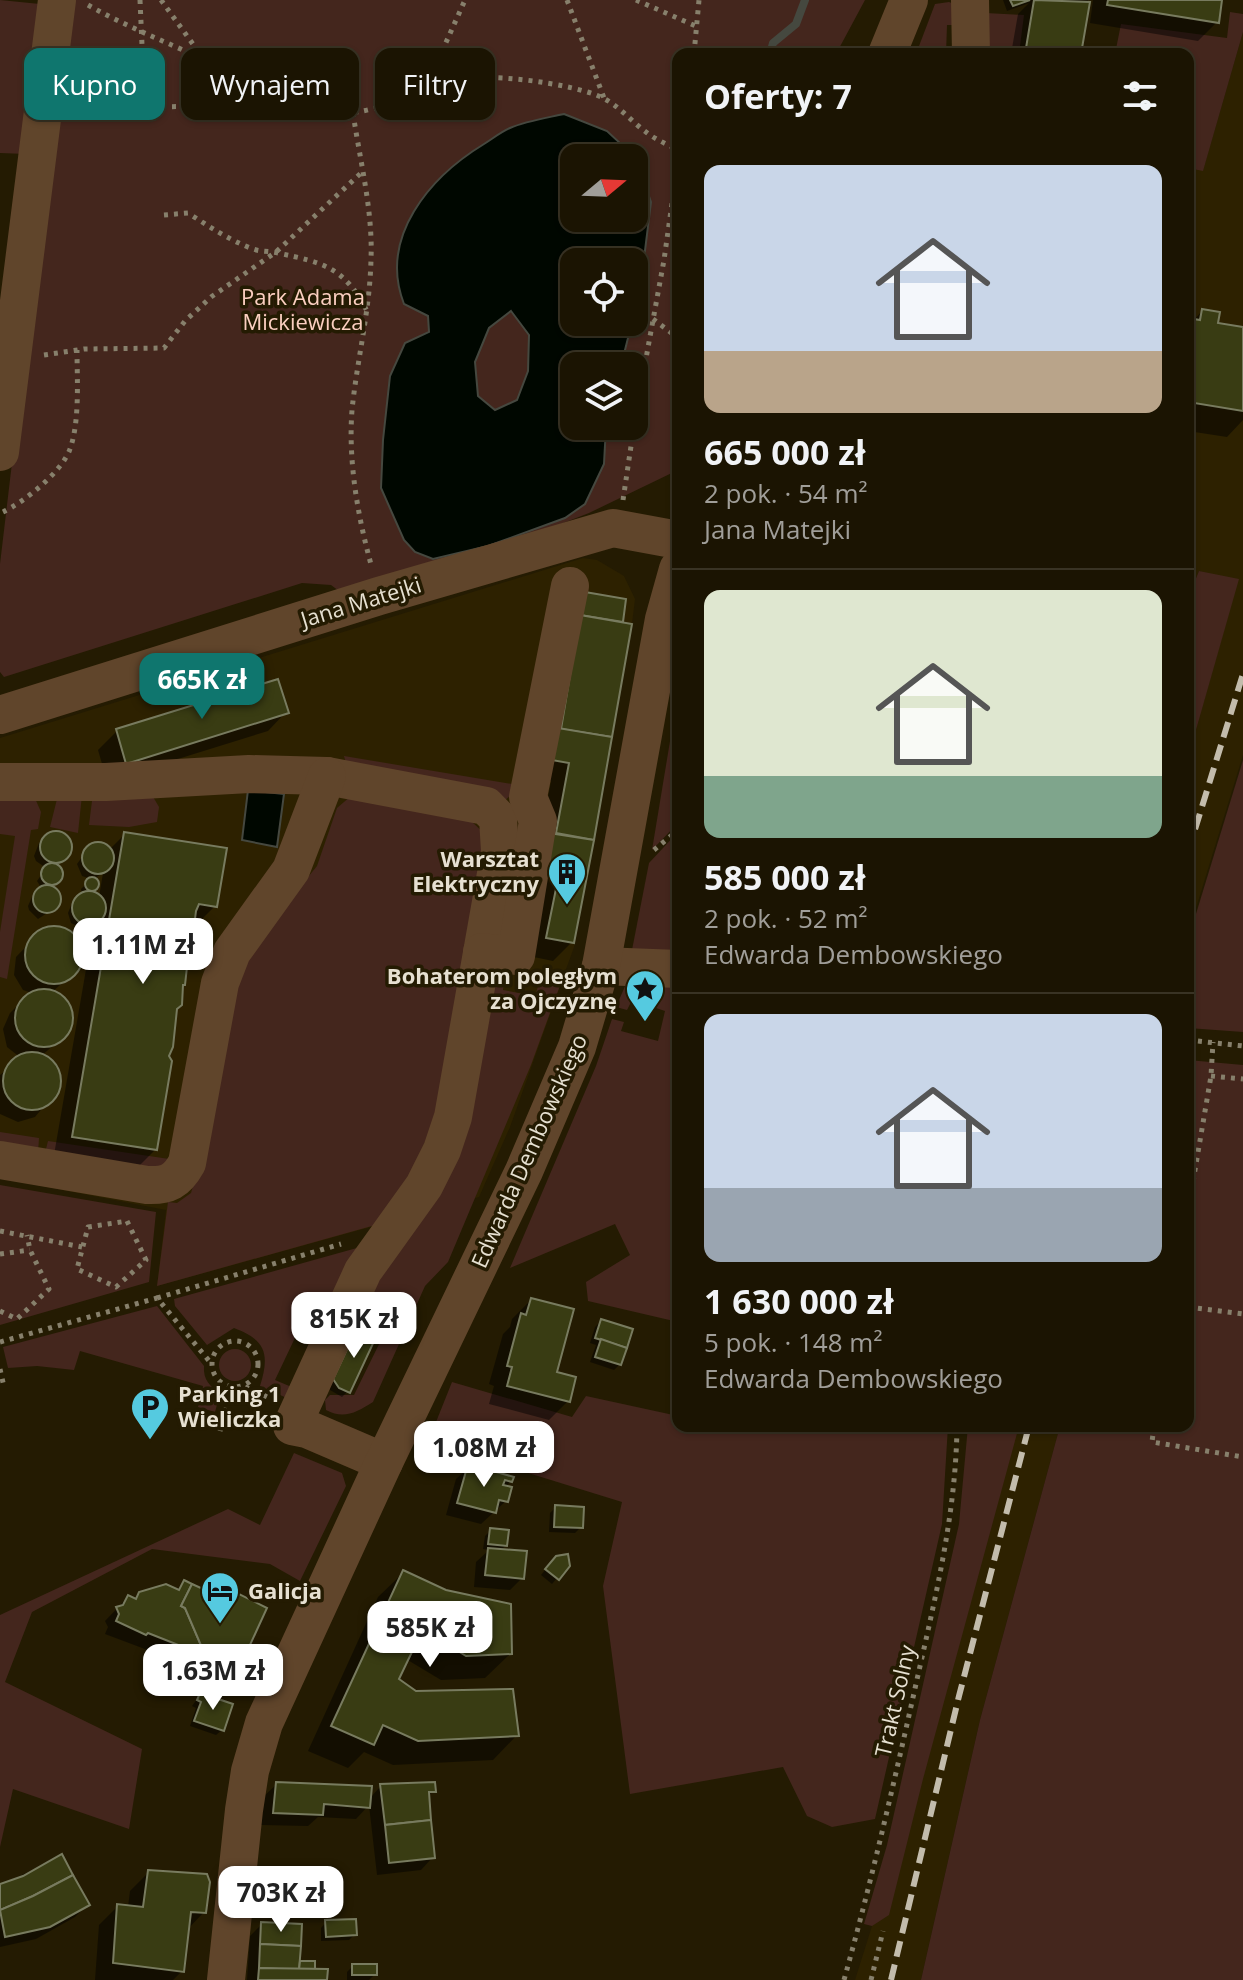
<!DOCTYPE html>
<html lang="pl">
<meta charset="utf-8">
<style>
body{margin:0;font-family:"Open Sans",sans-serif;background:#241d0c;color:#f1f3f6;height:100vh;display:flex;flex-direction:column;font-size:30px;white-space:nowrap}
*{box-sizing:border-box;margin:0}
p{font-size:26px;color:#a09e99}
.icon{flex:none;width:44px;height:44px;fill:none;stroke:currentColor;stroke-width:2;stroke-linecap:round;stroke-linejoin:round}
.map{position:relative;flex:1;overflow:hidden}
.side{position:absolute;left:672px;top:48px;width:522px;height:1384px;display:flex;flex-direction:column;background:#1b1402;border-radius:16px;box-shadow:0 2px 6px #0004,0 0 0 2px #393324}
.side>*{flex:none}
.top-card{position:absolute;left:24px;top:48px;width:528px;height:72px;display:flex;gap:16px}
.needle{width:52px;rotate:71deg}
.tools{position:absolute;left:560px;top:144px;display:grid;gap:16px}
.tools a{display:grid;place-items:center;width:88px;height:88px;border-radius:16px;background:#1b1402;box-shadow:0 2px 6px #0004,0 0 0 2px #393324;font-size:40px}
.price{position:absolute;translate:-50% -68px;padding:0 18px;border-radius:16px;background:#fff;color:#222;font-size:26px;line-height:52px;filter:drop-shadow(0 2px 4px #0008)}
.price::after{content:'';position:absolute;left:50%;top:48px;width:24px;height:18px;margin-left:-12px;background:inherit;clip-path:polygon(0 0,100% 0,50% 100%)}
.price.on{background:#0f766e;color:#fff}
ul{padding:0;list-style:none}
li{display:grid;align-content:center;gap:16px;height:424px;padding:0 32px}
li+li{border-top:2px solid #393324}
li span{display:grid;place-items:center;height:248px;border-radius:16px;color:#555}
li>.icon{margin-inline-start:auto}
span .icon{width:144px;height:144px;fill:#fffc;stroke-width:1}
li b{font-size:34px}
h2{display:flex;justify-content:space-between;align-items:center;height:96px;padding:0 32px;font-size:34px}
.pill{padding:0 28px;border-radius:16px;background:#1b1402;box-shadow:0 2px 6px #0004,0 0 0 2px #393324;font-size:28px;line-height:72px}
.pill.on{background:#0f766e;color:#fff}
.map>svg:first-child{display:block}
</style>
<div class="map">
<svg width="1243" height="1980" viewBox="0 0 1243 1980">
<rect width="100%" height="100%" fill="#241b02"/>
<!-- built -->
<g fill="#2d2100">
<polygon points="1243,32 1243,755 1188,934 1188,758 1238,580 1199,571 1188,598 1188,168 1203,170"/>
<polygon points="583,558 597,560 624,576 635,599 632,624 574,947 510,1127 479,1197 157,1286 166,1210 0,1178 0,738"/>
<polygon points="1000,1426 1060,1426 980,1720 921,1980 855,1980 872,1926"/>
</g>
<!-- green -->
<g fill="#44261d" fill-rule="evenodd">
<polygon points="0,0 40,4 26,154 0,153"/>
<path d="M67,0H865L836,54H678V470L589,513L429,575L351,600L331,585L302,583L4,677L0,672V564ZM574,158H634V218H574ZM574,262H634V322H574ZM574,366H634V426H574Z"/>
<polygon points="949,2 954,4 965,25 947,25 946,54 916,54 935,4"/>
<polygon points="1230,12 1243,14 1243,32 1203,171 1188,168 1188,54 1115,54 1121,24 1227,38"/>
<polygon points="986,13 1024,15 1019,54 983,54"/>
<polygon points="1199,571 1239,579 1188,758 1188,598"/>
<polygon points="676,705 678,709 678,823 652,850"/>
<polygon points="344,756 512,784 512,794 502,803 347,767"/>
<polygon points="1243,760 1243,1032 1188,1028 1188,940"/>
<polygon points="149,790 159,807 157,822 129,827 89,825 93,793"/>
<polygon points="0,795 34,796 41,812 38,829 31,830 7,979 0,977 0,932 15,836 0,834"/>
<polygon points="58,795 82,795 78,833 50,827"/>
<polygon points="351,796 471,821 486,835 437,1117 404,1186 379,1224 157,1286 168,1202 177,1203 191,1193 206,1142 240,961 317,866 337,808"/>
<polygon points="678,832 678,959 631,955 649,863"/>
<path d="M497,959L506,961L503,990L535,996L541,977L562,980L531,1065L448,1262L425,1286L373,1402C357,1412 344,1420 326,1410L325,1400L330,1395H354L383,1336L375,1331L386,1302L364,1292L443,1181Z"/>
<polygon points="629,977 678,979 678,1322 588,1301 586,1282 630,1255 615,1224 510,1268 596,1066 612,1019 624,1022 621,1031 658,1041 665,1011 632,1000 627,1010 616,1007"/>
<polygon points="1188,1060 1243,1065 1243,1980 921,1980 980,1720 1060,1426 1188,1426"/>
<polygon points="0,1132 39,1138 38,1153 0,1146"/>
<polygon points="48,1141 176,1160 175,1176 45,1153"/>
<polygon points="0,1185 156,1212 149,1282 0,1325"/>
<path d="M364,1246L332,1310L312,1302L275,1380L294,1388L289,1399L260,1386C270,1354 266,1340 234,1328L207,1345L175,1306L174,1299Z"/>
<path d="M157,1306L204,1366C203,1380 210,1386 220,1394L215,1412L198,1407L203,1386L80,1351L74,1370L37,1366L8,1368L3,1347Z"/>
<circle cx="235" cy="1365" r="16"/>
<polygon points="452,1382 572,1417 586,1396 678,1416 678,1426 948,1426 942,1524 875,1819 832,1827 807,1816 783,1767 630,1794 603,1586 622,1502 428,1442"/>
<polygon points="968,1426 1019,1426 923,1779 889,1915 872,1926 864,1924 887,1845 959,1524"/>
<polygon points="294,1453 342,1473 346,1486 300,1581 270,1564 152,1549 32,1612 5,1682 142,1749 129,1829 13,1789 0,1847 0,1615 228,1509 260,1525"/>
</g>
<!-- water -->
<g fill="#000700" stroke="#45483f" stroke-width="2" fill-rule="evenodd">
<path d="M564,114L607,131L636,158L651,202L640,291L634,316V262H574V322H632L621,366H574V426H606L604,464L585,504L565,518L488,546L433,559L415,552L404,540L381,488L383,440L390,376L405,343L429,332L428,316L404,304C378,237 430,177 484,144C492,139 501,132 510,128C526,121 546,118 564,114ZM574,158H634V218H574ZM511,311L529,335L528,371L517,400L495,410L478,396L475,362L489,328Z"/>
<polygon points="248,790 284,794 277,847 242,840"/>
</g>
<!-- shadow -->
<g fill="#0007" fill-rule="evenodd">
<polygon points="1003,0 1088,0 1079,54 1011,54 1018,14 1029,3 1007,11"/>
<polygon points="1093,0 1220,0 1217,22 1198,41 1090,23"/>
<polygon points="1202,311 1216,324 1243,329 1243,420 1227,437 1188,431 1188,320 1193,321"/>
<polygon points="624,600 620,624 630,626 572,942 553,961 529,956 539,845 551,781 528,777 573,606"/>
<polygon points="286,712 268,731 107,781 98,750 117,731"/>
<polygon points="54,833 63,835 70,845 66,858 55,866 61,874 51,888 58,893 58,906 38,919 29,910 28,906 32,897 42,889 37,881 46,868 36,861 34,856 39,843"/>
<path d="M125,834L215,906L196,925L192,924L167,1057L156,1149L137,1168L54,1155L94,923L84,929L71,923L68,913L72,903L82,896L81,889L91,879L82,876L77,864L90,846L99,844L109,850ZM103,873L99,897L89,893L95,887V881L92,880Z"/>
<polygon points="59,928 68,931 80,944 82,953 77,970 51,993 57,994 70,1008 72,1016 67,1034 41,1056 52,1063 60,1079 59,1088 35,1117 18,1122 0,1114 0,1075 21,1058 7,1047 3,1029 10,1013 23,1000 35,994 23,990 14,975 16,957 41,931"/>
<polygon points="531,1300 555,1374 568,1401 549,1420 489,1404 494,1386 489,1384 503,1334 510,1327 512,1319"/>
<polygon points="601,1321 620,1364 614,1370 590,1362 596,1345 590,1343 595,1327"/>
<polygon points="352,1336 348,1391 342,1397 330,1390 330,1382"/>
<polygon points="469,1467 511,1481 505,1487 506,1501 481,1524 446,1515 456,1479"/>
<polygon points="556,1507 581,1527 575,1533 549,1532 550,1513"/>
<polygon points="491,1530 505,1546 500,1551 522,1578 510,1590 474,1587 476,1562 489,1550 483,1549 485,1536"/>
<polygon points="550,1564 557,1578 552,1584 541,1575"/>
<polygon points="403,1573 510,1654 485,1678 441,1680 406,1659 396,1679 415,1693 517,1735 493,1760 393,1765 364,1752 348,1768 308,1751 378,1597"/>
<polygon points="184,1582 223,1601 231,1593 265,1609 236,1670 217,1689 184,1673 182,1663 105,1634 108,1627 105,1621 128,1597 134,1600 140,1594 176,1591"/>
<polygon points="200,1695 222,1730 216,1735 190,1726 196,1708 192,1706"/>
<polygon points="277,1784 369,1799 381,1786 433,1791 427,1798 433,1857 421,1870 377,1875 369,1805 356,1819 318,1817 308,1826 261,1825 264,1796"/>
<polygon points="61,1857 87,1905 75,1917 36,1939 0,1947 0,1885"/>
<polygon points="149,1872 204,1912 187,1930 182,1971 173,1980 95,1980 99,1925 118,1906 128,1907 130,1891"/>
<polygon points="326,1922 355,1934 349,1940 321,1941 321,1928"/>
<polygon points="262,1924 298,1967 301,1963 325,1980 247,1980 250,1936"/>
<polygon points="353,1966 375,1974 369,1980 347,1980 347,1972"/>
</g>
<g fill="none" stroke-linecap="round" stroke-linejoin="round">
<!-- stream -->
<polyline stroke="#45483f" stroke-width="8" points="770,54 773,43 796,24 805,0"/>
</g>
<!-- building -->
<g fill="#393c13" stroke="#787b5f" stroke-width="2">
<polygon points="1010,0 1030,0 1013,6"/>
<polygon points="1034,0 1090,2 1081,54 1025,54"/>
<polygon points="1108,0 1222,0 1219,23 1107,5"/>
<polygon points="1202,309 1220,312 1218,323 1243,327 1243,411 1188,402 1188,318 1200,320"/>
<polygon points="585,592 626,599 623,622 580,615"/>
<polygon points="580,615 632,624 612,737 561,729"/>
<polygon points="278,679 289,713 126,764 116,729"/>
<polygon points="552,727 612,737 594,840 556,833 569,763 546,759"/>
<circle cx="56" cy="847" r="16"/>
<polygon points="124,832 227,848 217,907 199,904 196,911 189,967 187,967 185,985 183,985 182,1005 177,1009 173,1047 169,1056 172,1061 157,1150 72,1137"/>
<polygon points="549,833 594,840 574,943 546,938 559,874 542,871"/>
<circle cx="98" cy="858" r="16"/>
<circle cx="52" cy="874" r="11"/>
<circle cx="92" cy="884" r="7"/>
<circle cx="47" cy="899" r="14"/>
<circle cx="89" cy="908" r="17"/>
<circle cx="54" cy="955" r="29"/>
<circle cx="44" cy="1018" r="29"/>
<circle cx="32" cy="1081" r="29"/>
<polygon points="531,1298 574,1309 557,1372 576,1377 570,1402 507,1386 512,1367 507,1366 521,1313 526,1315"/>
<polygon points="601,1319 633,1329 627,1348 595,1338"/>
<polygon points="357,1328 376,1337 350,1393 339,1388 333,1379"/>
<polygon points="601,1339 627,1348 621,1365 595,1357"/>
<polygon points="468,1464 514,1477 512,1482 505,1480 503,1485 512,1487 508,1502 499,1500 496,1513 457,1503"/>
<polygon points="555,1505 584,1507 583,1528 554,1527"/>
<polygon points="490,1528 509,1530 507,1546 488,1544"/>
<polygon points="488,1548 527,1551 524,1579 485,1575"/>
<polygon points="568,1554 570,1566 559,1580 545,1569 556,1556"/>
<polygon points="403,1570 446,1590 511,1604 512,1654 466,1656 423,1629 399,1679 416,1691 513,1689 519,1736 418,1741 383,1725 374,1745 331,1726"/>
<polygon points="184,1580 192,1584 181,1606 185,1608 203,1650 201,1654 148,1633 146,1635 116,1621 119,1614 116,1607 123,1605 128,1595 136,1599 139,1592 166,1584 179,1590"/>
<polygon points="192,1584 225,1599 231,1590 267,1608 238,1671 201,1654 203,1650 185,1608 181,1606"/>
<polygon points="200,1693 233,1704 224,1731 194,1721 201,1702 197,1700"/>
<polygon points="276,1782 372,1786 370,1808 324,1804 323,1815 273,1813"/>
<polygon points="435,1782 436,1792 429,1792 431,1820 385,1825 380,1784"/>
<polygon points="431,1820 435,1858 389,1863 385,1825"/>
<polygon points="62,1854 73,1875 33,1896 0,1910 0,1884 23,1876"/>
<polygon points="148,1870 207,1874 210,1882 206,1913 191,1912 184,1972 113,1963 117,1904 143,1907"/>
<polygon points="73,1875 90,1905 50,1927 5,1937 0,1910 33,1896"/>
<polygon points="356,1919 357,1935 326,1937 325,1920"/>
<polygon points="261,1922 302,1924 301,1946 260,1944"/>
<polygon points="260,1944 301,1946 299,1970 259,1968"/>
<polygon points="300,1961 315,1961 315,1970 299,1970"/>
<rect x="352" y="1964" width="25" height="11"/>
<polygon points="259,1968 328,1969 327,1980 258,1980"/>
</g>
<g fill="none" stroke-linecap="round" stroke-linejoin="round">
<!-- path -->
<g stroke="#87806c" stroke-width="5" stroke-dasharray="4 6" stroke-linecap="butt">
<polyline points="140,0 142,45 158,106"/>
<polyline points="161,0 203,58"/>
<polyline points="567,0 604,98"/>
<polyline points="636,0 698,27"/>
<path d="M88,5C125,26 164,41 203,59C243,77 281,106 325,112C369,119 407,94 448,81C480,71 573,83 603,98C619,106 632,122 646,132C656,140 667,144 678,150"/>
<polyline points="694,54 699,0"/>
<polyline points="414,92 431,76 465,0"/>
<polyline points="152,107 265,105 280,99"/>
<path d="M353,113C360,161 373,211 371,259C370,310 357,360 352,410C348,462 358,518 372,568"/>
<path d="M164,215L188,213C210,227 229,240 253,249C261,252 270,251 278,253C324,263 344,267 367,311"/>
<polyline points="653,319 678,338"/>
<polyline points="44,355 84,349 164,348 185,321 211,297 276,252 361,173"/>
<polyline points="634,424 664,260 678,161"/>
<polyline points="623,500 634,426"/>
<path d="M3,512C24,502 62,472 70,449C80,421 77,379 77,350"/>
<polyline points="654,850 678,830"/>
<polyline points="1188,1040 1243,1046"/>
<polyline points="1211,1076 1243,1079"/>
<polyline points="1188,1211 1211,1076 1213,1042"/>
<polygon points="127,1221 146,1260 116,1287 77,1269 88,1227"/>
<polyline points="0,1231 82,1247"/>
<polyline points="0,1254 30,1250"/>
<polyline points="157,1298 341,1244"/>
<polyline points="1188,1307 1243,1314"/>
<polyline points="0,1311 17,1319 49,1289 30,1250 27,1235"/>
<circle cx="235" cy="1364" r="23"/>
<polyline points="0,1342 157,1298 210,1362"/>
<polyline points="0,1369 4,1387"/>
<polyline points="245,1387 272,1399"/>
<polyline points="1154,1426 1152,1442 1243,1457"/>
<polyline points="220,1431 232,1387"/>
<path d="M844,1980C871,1883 894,1783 916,1684C935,1599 956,1514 957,1426"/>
<polyline points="871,1980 883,1931"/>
</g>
<!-- minor -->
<g stroke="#60452b" stroke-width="38">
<polyline points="970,0 971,54"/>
<polyline points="887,54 909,0"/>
<polyline points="0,452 57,0"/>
<polyline points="0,715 379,596 613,528 678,540"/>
<polyline points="0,782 106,782 249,774 327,776 486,806 498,818 500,851 453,1117 442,1150 424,1186 363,1271 292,1426 307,1429 384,1462"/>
<polyline points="482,952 516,956 538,821 528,797 570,586"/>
<polyline points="601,966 678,969"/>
<path d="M0,1160L147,1185C168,1186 177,1181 187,1163L220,983L232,952L291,870L327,776"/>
<polyline points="226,1980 244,1810 250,1771 264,1723 384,1462 524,1171 577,1047 601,966 664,619 678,569"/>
</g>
<!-- rail -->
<g stroke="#c3bcac" stroke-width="6" stroke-dasharray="16 8" stroke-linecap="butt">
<polyline points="1188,852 1243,674"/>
<polyline points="891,1980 959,1696 1029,1426"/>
</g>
</g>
<!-- icons -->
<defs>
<symbol id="building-pin" viewBox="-11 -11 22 30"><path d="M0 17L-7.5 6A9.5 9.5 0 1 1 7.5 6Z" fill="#55cae0" stroke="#241b02"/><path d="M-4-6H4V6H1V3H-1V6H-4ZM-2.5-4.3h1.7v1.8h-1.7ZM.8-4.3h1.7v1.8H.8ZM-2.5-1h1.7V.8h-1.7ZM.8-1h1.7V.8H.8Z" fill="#111"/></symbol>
<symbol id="sight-pin" viewBox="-11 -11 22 30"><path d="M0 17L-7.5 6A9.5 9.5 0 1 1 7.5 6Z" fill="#55cae0" stroke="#241b02"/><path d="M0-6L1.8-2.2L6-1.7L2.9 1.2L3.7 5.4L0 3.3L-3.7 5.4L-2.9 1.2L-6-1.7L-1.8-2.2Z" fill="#111"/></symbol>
<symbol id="parking-pin" viewBox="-11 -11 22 30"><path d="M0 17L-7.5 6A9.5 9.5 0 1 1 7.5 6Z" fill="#55cae0" stroke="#241b02"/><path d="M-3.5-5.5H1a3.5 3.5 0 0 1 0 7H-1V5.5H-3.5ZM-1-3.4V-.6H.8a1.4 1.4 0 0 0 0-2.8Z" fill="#111"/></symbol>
<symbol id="hotel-pin" viewBox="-11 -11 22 30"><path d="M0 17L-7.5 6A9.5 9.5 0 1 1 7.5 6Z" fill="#55cae0" stroke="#241b02"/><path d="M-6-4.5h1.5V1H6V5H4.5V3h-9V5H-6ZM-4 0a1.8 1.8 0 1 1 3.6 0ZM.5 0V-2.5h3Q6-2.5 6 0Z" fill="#111"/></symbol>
</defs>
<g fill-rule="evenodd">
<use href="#building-pin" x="545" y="850" width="44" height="60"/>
<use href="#sight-pin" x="623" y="967" width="44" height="60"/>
<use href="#parking-pin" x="128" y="1385" width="44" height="60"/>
<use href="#hotel-pin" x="198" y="1569" width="44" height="60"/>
</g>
<g text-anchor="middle" stroke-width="7" stroke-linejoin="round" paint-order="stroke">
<!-- park labels -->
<g font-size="22" fill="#fbcfc0" stroke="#241b02">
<text x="303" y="305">Park Adama<tspan x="303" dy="25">Mickiewicza</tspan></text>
</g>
<!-- street labels -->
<g font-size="22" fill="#e6e0d1" stroke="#241b02">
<text transform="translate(361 602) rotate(-17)" y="8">Jana Matejki</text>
<text transform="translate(529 1151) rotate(-66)" y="8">Edwarda Dembowskiego</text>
<text transform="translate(895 1701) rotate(-77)" y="8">Trakt Solny</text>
</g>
<!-- poi labels -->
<g font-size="22" font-weight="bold" fill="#e6e0d1" stroke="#241b02" text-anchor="end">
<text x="539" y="867">Warsztat<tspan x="539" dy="25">Elektryczny</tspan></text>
<text x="617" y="984">Bohaterom poległym<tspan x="617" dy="25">za Ojczyznę</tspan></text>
<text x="178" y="1402" text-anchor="start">Parking 1<tspan x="178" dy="25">Wieliczka</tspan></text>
<text x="248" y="1599" text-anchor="start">Galicja</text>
</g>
</g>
</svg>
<div class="tools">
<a><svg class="needle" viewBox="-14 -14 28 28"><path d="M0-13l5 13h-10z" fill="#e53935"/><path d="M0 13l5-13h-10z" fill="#a09e99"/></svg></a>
<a><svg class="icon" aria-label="locate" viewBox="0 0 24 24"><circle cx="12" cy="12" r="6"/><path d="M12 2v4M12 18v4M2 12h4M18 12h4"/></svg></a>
<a><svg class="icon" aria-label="layers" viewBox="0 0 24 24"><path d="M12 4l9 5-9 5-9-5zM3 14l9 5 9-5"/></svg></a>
</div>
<b class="price on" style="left:202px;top:721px">665K zł</b>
<b class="price" style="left:143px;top:986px">1.11M zł</b>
<b class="price" style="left:354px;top:1360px">815K zł</b>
<b class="price" style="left:484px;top:1489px">1.08M zł</b>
<b class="price" style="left:430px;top:1669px">585K zł</b>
<b class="price" style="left:213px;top:1712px">1.63M zł</b>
<b class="price" style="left:281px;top:1934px">703K zł</b>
<div class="top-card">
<a class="pill on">Kupno</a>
<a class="pill">Wynajem</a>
<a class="pill">Filtry</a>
</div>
<section class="side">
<h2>Oferty: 7<svg class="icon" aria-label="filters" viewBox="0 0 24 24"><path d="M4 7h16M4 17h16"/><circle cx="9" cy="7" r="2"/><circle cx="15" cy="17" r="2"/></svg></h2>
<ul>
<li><span style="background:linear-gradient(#c9d6e8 75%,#b9a48a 0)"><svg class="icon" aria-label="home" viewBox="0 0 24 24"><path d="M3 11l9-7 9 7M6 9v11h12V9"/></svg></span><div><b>665 000 zł</b><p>2 pok. · 54 m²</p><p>Jana Matejki</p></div></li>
<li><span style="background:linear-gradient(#dfe7d0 75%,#7fa58c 0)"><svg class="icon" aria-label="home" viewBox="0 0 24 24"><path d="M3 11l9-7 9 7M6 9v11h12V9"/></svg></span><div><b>585 000 zł</b><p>2 pok. · 52 m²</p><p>Edwarda Dembowskiego</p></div></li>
<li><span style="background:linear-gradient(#c9d6e8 70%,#9aa5b1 0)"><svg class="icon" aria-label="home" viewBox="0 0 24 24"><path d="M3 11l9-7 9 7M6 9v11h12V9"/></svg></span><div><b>1 630 000 zł</b><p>5 pok. · 148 m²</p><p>Edwarda Dembowskiego</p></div></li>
</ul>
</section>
</div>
